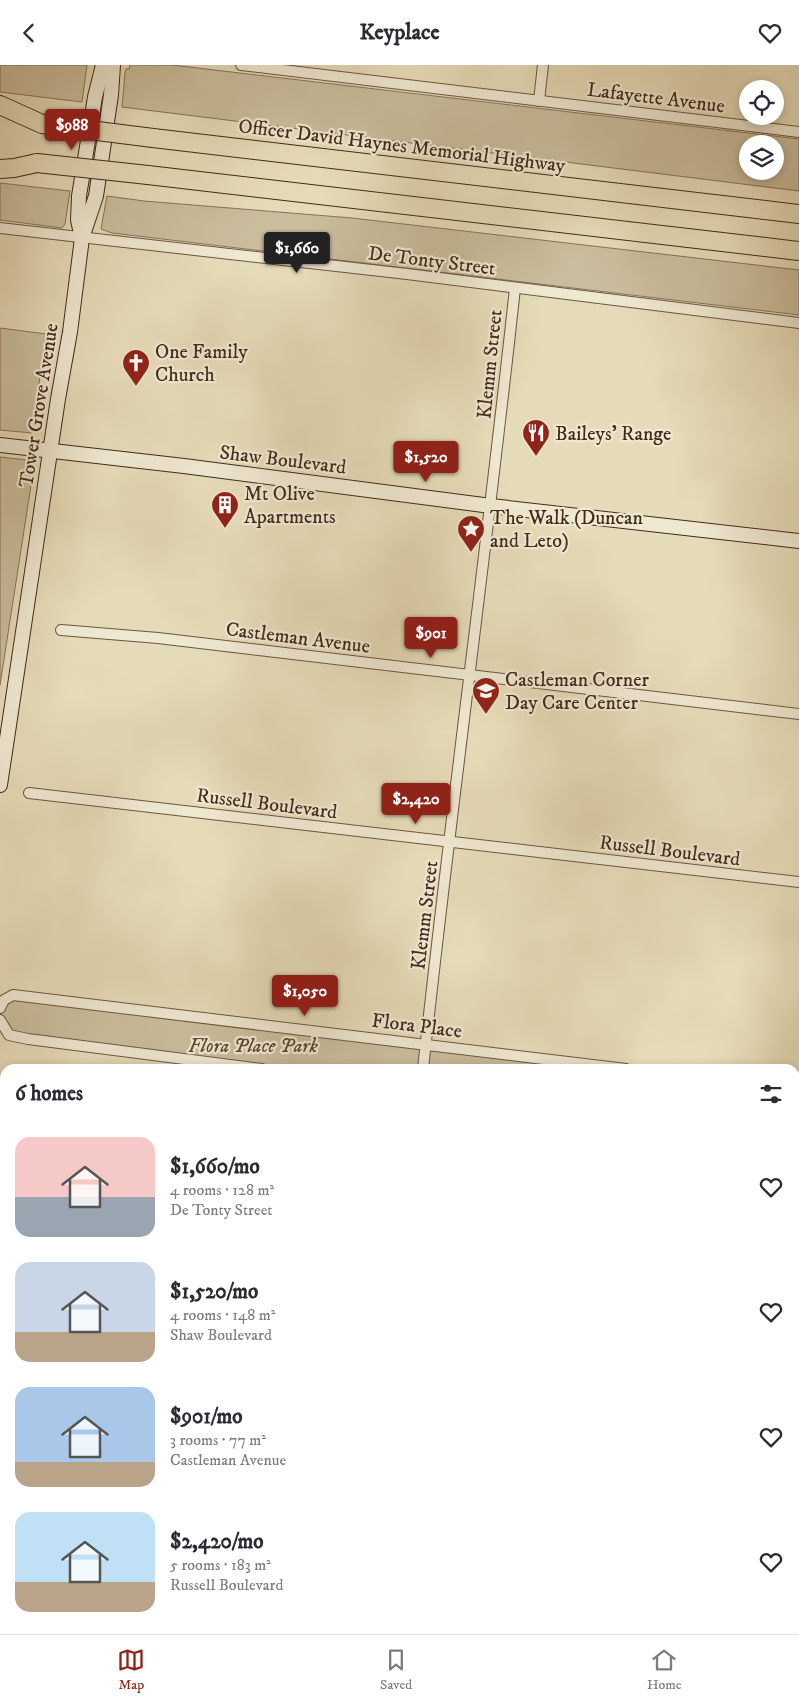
<!DOCTYPE html>
<meta charset="utf-8">
<style>
body{margin:0;font-family:"IM FELL DW Pica",serif;background:#f2f2f3;color:#2b2b33;height:100vh;display:flex;flex-direction:column;font-size:19px;white-space:nowrap}
*{box-sizing:border-box;margin:0}
p{font-size:16px;color:#7c7c81}
.icon{flex:none;width:28px;height:28px;fill:none;stroke:currentColor;stroke-width:2;stroke-linecap:round;stroke-linejoin:round}
.map{position:relative;flex:1;overflow:hidden}
.panel{position:absolute;left:0px;top:999px;width:800px;height:571px;display:flex;flex-direction:column;background:#fff;border-radius:15px 15px 0 0;box-shadow:0 2px 8px #0003}
.panel>*{flex:none}
.tools{position:absolute;left:739px;top:15px;display:grid;gap:10px}
.tools a{display:grid;place-items:center;width:45px;height:45px;border-radius:50%;background:#fff;box-shadow:0 2px 8px #0003;font-size:25px}
.price{position:absolute;translate:-50% -42px;padding:0 11px;border-radius:5px;background:#8f2418;color:#fff;font-size:16px;line-height:32px;filter:drop-shadow(0 1px 2px #0008)}
.price::after{content:'';position:absolute;left:50%;top:30px;width:15px;height:11px;margin-left:-8px;background:inherit;clip-path:polygon(0 0,100% 0,50% 100%)}
.price.active{background:#222;color:#fff}
ul{padding:0;list-style:none}
li{display:flex;align-items:center;gap:15px;height:125px;padding:0 15px}
li span{display:grid;place-items:center;flex:none;width:140px;height:100px;border-radius:15px;color:#555}
li>.icon{margin-inline-start:auto}
span .icon{width:60px;height:60px;fill:#fffc;stroke-width:1}
li b{font-size:21px}
h2{display:flex;justify-content:space-between;align-items:center;height:60px;padding:0 15px;font-size:21px}
header{display:flex;justify-content:space-between;align-items:center;height:65px;padding:0 15px;background:#fff;font-size:22px;font-weight:800}
.menu{display:flex;justify-content:space-around;align-items:center;height:70px;border-top:1px solid #e1e1e2;background:#fff;font-size:14px;color:#7c7c81}
.menu a{display:grid;justify-items:center;gap:2px}
.menu .active{color:#8f2418}
.map>svg:first-child{display:block}
</style>
<header><svg class="icon" aria-label="back" viewBox="0 0 24 24"><path d="M15 5l-7 7 7 7"/></svg>Keyplace<svg class="icon" aria-label="heart" viewBox="0 0 24 24"><path d="M12 20l-8-8c-3-5 5-10 8-4 3-6 11-1 8 4z"/></svg></header>
<div class="map">
<svg width="799" height="1569" viewBox="0 0 799 1569">
<rect width="100%" height="100%" fill="#e6dbb8"/>
<filter id="stains"><feTurbulence type="fractalNoise" baseFrequency=".004" numOctaves="4"/><feColorMatrix values="0 0 0 0 .2 0 0 0 0 .09 0 0 0 0 .02 0 0 0 .5 -.17"/></filter>
<radialGradient id="worn" r=".72"><stop offset=".6" stop-color="#630" stop-opacity="0"/><stop offset="1" stop-color="#630" stop-opacity=".3"/></radialGradient>
<!-- green -->
<g fill="#cabd9d" stroke="#86735c" fill-rule="evenodd">
<polygon points="0,0 87,0 82,37 0,27"/>
<path d="M130,0H172L799,74V126L122,42L125,8L126,4H129ZM748,79H775V106H748Z"/>
<polygon points="0,118 70,126 65,159 62,163 0,155"/>
<polygon points="107,131 144,136 352,153 799,205 799,250 112,168 101,164"/>
<polygon points="0,263 46,269 32,368 0,365"/>
<polygon points="0,392 28,395 34,401 0,620"/>
<polygon points="13,930 626,1004 262,1004 9,970 0,955 0,943"/>
<rect x="795" y="1348" width="4" height="63"/>
</g>
<g fill="none" stroke-linecap="round" stroke-linejoin="round">
<defs>
<g id="street">
<polyline points="241,0 799,67"/>
<polyline points="539,36 543,0"/>
<polyline points="0,163 407,209 799,258"/>
<polyline points="61,565 158,573 799,649"/>
<polyline points="29,728 799,817"/>
<polyline points="0,943 4,935 13,930 626,1004"/>
<polyline points="0,955 9,970 28,974 262,1004"/>
<path d="M423,1004C451,743 487,484 515,223"/>
<polyline points="795,1024 799,1025"/>
<polyline points="795,1069 799,1070"/>
<polyline points="0,1153 5,1154"/>
<polyline points="795,1250 799,1250"/>
<polyline points="0,1336 5,1336"/>
<polyline points="795,1431 799,1431"/>
<polyline points="0,1514 5,1515"/>
<polyline points="426,1565 460,1569"/>
<polyline points="357,1569 358,1565"/>
</g>
<g id="secondary">
<polyline points="82,173 78,155 79,131 95,32 103,0"/>
<polyline points="0,380 184,401 491,441 799,476"/>
<polyline points="0,720 58,334 70,267 82,173 96,131 111,30 113,0"/>
</g>
<g id="highway">
<polyline points="0,40 42,59"/>
<polyline points="153,73 799,149"/>
<polyline points="0,104 14,103 37,98"/>
<polyline points="148,110 799,186"/>
</g>
</defs>
<!-- street casing -->
<use href="#street" stroke="#6b5642" stroke-width="12"/>
<!-- secondary casing -->
<use href="#secondary" stroke="#42291b" stroke-width="16"/>
<!-- highway casing -->
<use href="#highway" stroke="#42291b" stroke-width="20"/>
<!-- street -->
<use href="#street" stroke="#efe8d1" stroke-width="10"/>
<!-- secondary -->
<use href="#secondary" stroke="#efe8d1" stroke-width="14"/>
<!-- highway -->
<use href="#highway" stroke="#e6dbb8" stroke-width="18"/>
<defs>
<g id="highway-bridge">
<polyline points="42,59 153,73"/>
<polyline points="37,98 148,110"/>
</g>
</defs>
<!-- highway-bridge casing -->
<use href="#highway-bridge" stroke="#42291b" stroke-width="20" stroke-linecap="butt"/>
<!-- highway-bridge -->
<use href="#highway-bridge" stroke="#e6dbb8" stroke-width="18"/>
</g>
<!-- icons -->
<defs>
<symbol id="church-pin" viewBox="-11 -11 22 30"><path d="M0 17L-7.5 6A9.5 9.5 0 1 1 7.5 6Z" fill="#8f2418" stroke="#efe8d1"/><path d="M-1.2-6h2.4v3.5h3.3v2.4h-3.3V6h-2.4V-.1h-3.3v-2.4h3.3Z" fill="#fff"/></symbol>
<symbol id="restaurant-pin" viewBox="-11 -11 22 30"><path d="M0 17L-7.5 6A9.5 9.5 0 1 1 7.5 6Z" fill="#8f2418" stroke="#efe8d1"/><path d="M-5-6h1v4h1v-4h1v4h1v-4h1v5L-1.5 .5V6h-2V.5L-5-1ZM5-6V6H3V1.5H1.5Q1.5-4 5-6Z" fill="#fff"/></symbol>
<symbol id="building-pin" viewBox="-11 -11 22 30"><path d="M0 17L-7.5 6A9.5 9.5 0 1 1 7.5 6Z" fill="#8f2418" stroke="#efe8d1"/><path d="M-4-6H4V6H1V3H-1V6H-4ZM-2.5-4.3h1.7v1.8h-1.7ZM.8-4.3h1.7v1.8H.8ZM-2.5-1h1.7V.8h-1.7ZM.8-1h1.7V.8H.8Z" fill="#fff"/></symbol>
<symbol id="sight-pin" viewBox="-11 -11 22 30"><path d="M0 17L-7.5 6A9.5 9.5 0 1 1 7.5 6Z" fill="#8f2418" stroke="#efe8d1"/><path d="M0-6L1.8-2.2L6-1.7L2.9 1.2L3.7 5.4L0 3.3L-3.7 5.4L-2.9 1.2L-6-1.7L-1.8-2.2Z" fill="#fff"/></symbol>
<symbol id="school-pin" viewBox="-11 -11 22 30"><path d="M0 17L-7.5 6A9.5 9.5 0 1 1 7.5 6Z" fill="#8f2418" stroke="#efe8d1"/><path d="M0-5L7-2L0 1L-7-2ZM-4 1L0 2.5L4 1V4Q0 6-4 4Z" fill="#fff"/></symbol>
</defs>
<g fill-rule="evenodd">
<use href="#church-pin" x="120" y="282" width="32" height="43"/>
<use href="#restaurant-pin" x="520" y="352" width="32" height="43"/>
<use href="#building-pin" x="209" y="424" width="32" height="43"/>
<use href="#sight-pin" x="455" y="448" width="32" height="43"/>
<use href="#school-pin" x="470" y="610" width="32" height="43"/>
</g>
<g text-anchor="middle" stroke-width="4.5" stroke-linejoin="round" paint-order="stroke">
<!-- street labels -->
<g font-size="20" fill="#42291b" stroke="#efe8d1">
<text transform="translate(656 32) rotate(7)" y="7">Lafayette Avenue</text>
<text transform="translate(402 80) rotate(7)" y="7">Officer David Haynes Memorial Highway</text>
<text transform="translate(432 195) rotate(7)" y="7">De Tonty Street</text>
<text transform="translate(489 299) rotate(-84)" y="7">Klemm Street</text>
<text transform="translate(38 340) rotate(-81)" y="7">Tower Grove Avenue</text>
<text transform="translate(283 394) rotate(7)" y="7">Shaw Boulevard</text>
<text transform="translate(298 572) rotate(7)" y="7">Castleman Avenue</text>
<text transform="translate(267 738) rotate(7)" y="7">Russell Boulevard</text>
<text transform="translate(670 785) rotate(7)" y="7">Russell Boulevard</text>
<text transform="translate(424 850) rotate(-83)" y="7">Klemm Street</text>
<text transform="translate(417 960) rotate(7)" y="7">Flora Place</text>
</g>
<!-- poi labels -->
<g font-size="20" fill="#42291b" stroke="#efe8d1" text-anchor="start">
<text x="155" y="293">One Family<tspan x="155" dy="23">Church</tspan></text>
<text x="555" y="375">Baileys’ Range</text>
<text x="244" y="435">Mt Olive<tspan x="244" dy="23">Apartments</tspan></text>
<text x="490" y="459">The Walk (Duncan<tspan x="490" dy="23">and Leto)</tspan></text>
<text x="505" y="621">Castleman Corner<tspan x="505" dy="23">Day Care Center</tspan></text>
</g>
<!-- park labels -->
<g font-size="20" font-style="italic" fill="#5d4735" stroke="#efe8d1">
<text x="253" y="987">Flora Place Park</text>
</g>
</g>
<rect width="100%" height="100%" filter="url(#stains)"/>
<rect width="100%" height="100%" fill="url(#worn)"/>
</svg>
<div class="tools">
<a><svg class="icon" aria-label="locate" viewBox="0 0 24 24"><circle cx="12" cy="12" r="6"/><path d="M12 2v4M12 18v4M2 12h4M18 12h4"/></svg></a>
<a><svg class="icon" aria-label="layers" viewBox="0 0 24 24"><path d="M12 4l9 5-9 5-9-5zM3 14l9 5 9-5"/></svg></a>
</div>
<b class="price" style="left:72px;top:86px">$988</b>
<b class="price active" style="left:297px;top:209px">$1,660</b>
<b class="price" style="left:426px;top:418px">$1,520</b>
<b class="price" style="left:431px;top:594px">$901</b>
<b class="price" style="left:416px;top:760px">$2,420</b>
<b class="price" style="left:305px;top:952px">$1,050</b>
<section class="panel">
<h2>6 homes<svg class="icon" aria-label="filters" viewBox="0 0 24 24"><path d="M4 7h16M4 17h16"/><circle cx="9" cy="7" r="2"/><circle cx="15" cy="17" r="2"/></svg></h2>
<ul>
<li><span style="background:linear-gradient(#f6c9c9 60%,#9aa5b1 0)"><svg class="icon" aria-label="home" viewBox="0 0 24 24"><path d="M3 11l9-7 9 7M6 9v11h12V9"/></svg></span><div><b>$1,660/mo</b><p>4 rooms · 128 m²</p><p>De Tonty Street</p></div><svg class="icon" aria-label="heart" viewBox="0 0 24 24"><path d="M12 20l-8-8c-3-5 5-10 8-4 3-6 11-1 8 4z"/></svg></li>
<li><span style="background:linear-gradient(#c9d6e8 70%,#b9a48a 0)"><svg class="icon" aria-label="home" viewBox="0 0 24 24"><path d="M3 11l9-7 9 7M6 9v11h12V9"/></svg></span><div><b>$1,520/mo</b><p>4 rooms · 148 m²</p><p>Shaw Boulevard</p></div><svg class="icon" aria-label="heart" viewBox="0 0 24 24"><path d="M12 20l-8-8c-3-5 5-10 8-4 3-6 11-1 8 4z"/></svg></li>
<li><span style="background:linear-gradient(#a9c7e8 75%,#b9a48a 0)"><svg class="icon" aria-label="home" viewBox="0 0 24 24"><path d="M3 11l9-7 9 7M6 9v11h12V9"/></svg></span><div><b>$901/mo</b><p>3 rooms · 77 m²</p><p>Castleman Avenue</p></div><svg class="icon" aria-label="heart" viewBox="0 0 24 24"><path d="M12 20l-8-8c-3-5 5-10 8-4 3-6 11-1 8 4z"/></svg></li>
<li><span style="background:linear-gradient(#bfe0f5 70%,#b9a48a 0)"><svg class="icon" aria-label="home" viewBox="0 0 24 24"><path d="M3 11l9-7 9 7M6 9v11h12V9"/></svg></span><div><b>$2,420/mo</b><p>5 rooms · 183 m²</p><p>Russell Boulevard</p></div><svg class="icon" aria-label="heart" viewBox="0 0 24 24"><path d="M12 20l-8-8c-3-5 5-10 8-4 3-6 11-1 8 4z"/></svg></li>
</ul>
</section>
</div>
<nav class="menu">
<a class="active"><svg class="icon" aria-label="map" viewBox="0 0 24 24"><path d="M3 6l6-2 6 2 6-2v14l-6 2-6-2-6 2zM9 4v14M15 6v14"/></svg>Map</a>
<a><svg class="icon" aria-label="saved" viewBox="0 0 24 24"><path d="M7 4h10v16l-5-4-5 4z"/></svg>Saved</a>
<a><svg class="icon" aria-label="home" viewBox="0 0 24 24"><path d="M3 11l9-7 9 7M6 9v11h12V9"/></svg>Home</a>
</nav>
